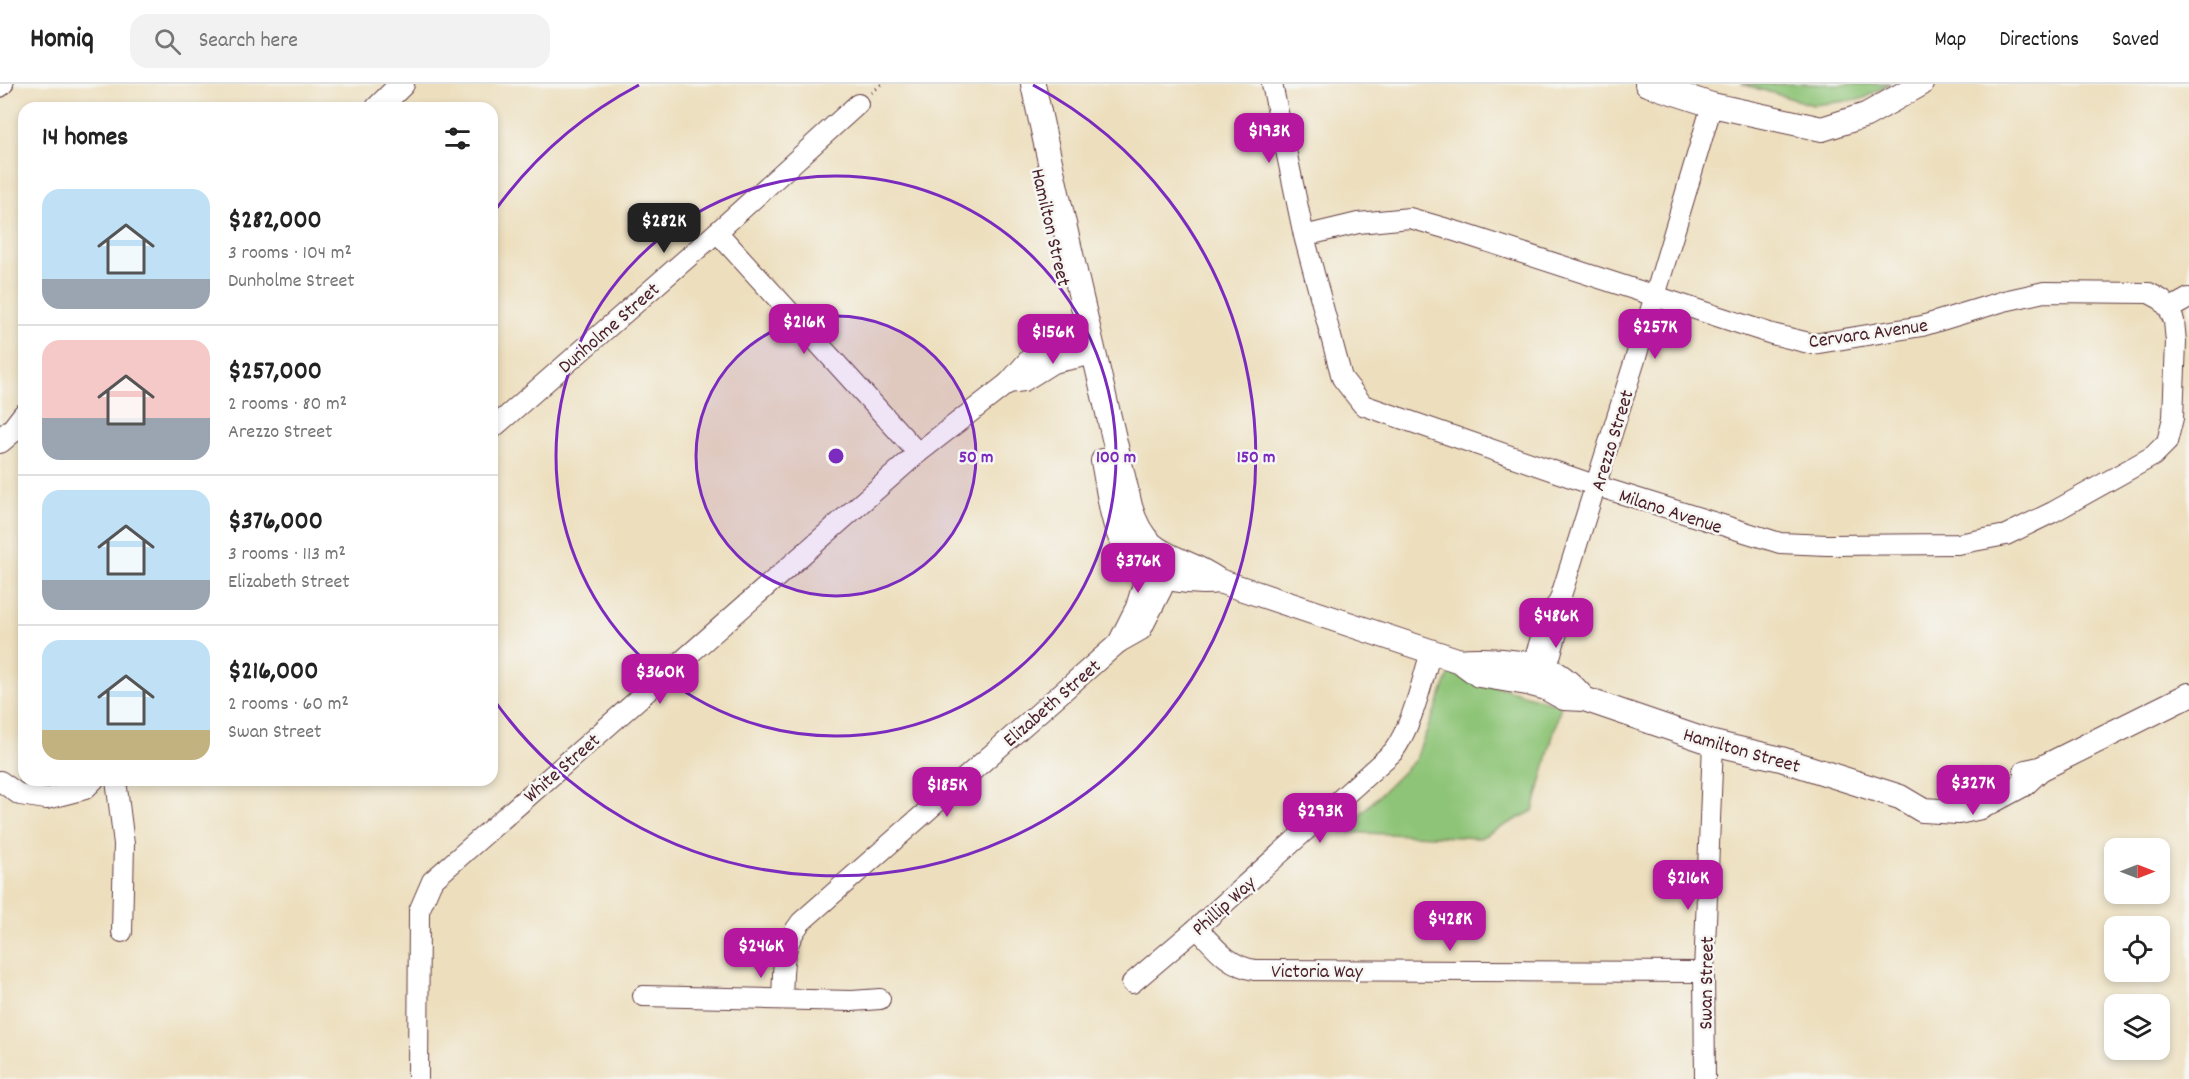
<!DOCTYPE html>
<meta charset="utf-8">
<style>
body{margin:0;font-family:Dekko,sans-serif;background:#f2f2f2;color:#222;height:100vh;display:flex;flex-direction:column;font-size:22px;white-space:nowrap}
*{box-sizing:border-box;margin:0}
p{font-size:20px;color:#767676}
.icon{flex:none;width:33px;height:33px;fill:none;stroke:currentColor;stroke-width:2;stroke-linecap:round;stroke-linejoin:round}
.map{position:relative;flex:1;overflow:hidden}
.panel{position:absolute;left:18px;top:18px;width:480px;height:684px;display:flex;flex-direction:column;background:#fff;border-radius:18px;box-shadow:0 3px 9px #0003}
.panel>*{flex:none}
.needle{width:39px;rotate:90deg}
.tools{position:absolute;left:2104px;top:754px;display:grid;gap:12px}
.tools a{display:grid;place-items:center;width:66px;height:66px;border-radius:12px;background:#fff;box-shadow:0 3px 9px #0003;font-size:30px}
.price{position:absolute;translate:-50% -51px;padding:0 14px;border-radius:12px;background:#b5179e;color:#fff;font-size:20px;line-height:39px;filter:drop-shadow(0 2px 3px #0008)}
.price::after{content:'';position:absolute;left:50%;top:36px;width:18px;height:14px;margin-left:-9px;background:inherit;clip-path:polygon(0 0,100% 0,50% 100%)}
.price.active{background:#222;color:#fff}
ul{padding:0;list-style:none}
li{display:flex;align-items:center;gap:18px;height:150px;padding:0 24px}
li+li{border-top:2px solid #e0e0e0}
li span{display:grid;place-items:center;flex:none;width:168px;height:120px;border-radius:18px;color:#555}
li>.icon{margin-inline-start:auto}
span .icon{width:72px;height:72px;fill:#fffc;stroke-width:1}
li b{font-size:26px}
h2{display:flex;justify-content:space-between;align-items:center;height:72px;padding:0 24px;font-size:26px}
header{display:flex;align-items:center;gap:36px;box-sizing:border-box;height:84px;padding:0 30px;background:#fff;border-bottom:2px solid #e0e0e0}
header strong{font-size:28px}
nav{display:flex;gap:33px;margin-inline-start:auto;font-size:21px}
.search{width:420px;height:54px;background:#f2f2f2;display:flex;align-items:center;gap:15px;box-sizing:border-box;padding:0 21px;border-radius:18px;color:#767676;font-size:22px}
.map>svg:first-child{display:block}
</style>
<header>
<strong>Homiq</strong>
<div class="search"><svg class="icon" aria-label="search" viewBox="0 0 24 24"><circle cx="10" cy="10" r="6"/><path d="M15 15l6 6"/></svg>Search here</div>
<nav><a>Map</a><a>Directions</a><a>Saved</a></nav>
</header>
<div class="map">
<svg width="2189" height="995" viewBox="0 0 2189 995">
<rect width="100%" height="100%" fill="#f6f6f2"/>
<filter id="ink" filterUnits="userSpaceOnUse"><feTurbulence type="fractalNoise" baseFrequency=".0167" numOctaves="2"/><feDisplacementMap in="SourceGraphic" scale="12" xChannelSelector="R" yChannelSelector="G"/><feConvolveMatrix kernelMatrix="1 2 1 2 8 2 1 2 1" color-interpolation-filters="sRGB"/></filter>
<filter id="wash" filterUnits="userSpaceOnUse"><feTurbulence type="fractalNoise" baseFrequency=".008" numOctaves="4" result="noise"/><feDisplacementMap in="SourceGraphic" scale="24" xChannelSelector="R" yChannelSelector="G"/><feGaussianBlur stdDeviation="1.35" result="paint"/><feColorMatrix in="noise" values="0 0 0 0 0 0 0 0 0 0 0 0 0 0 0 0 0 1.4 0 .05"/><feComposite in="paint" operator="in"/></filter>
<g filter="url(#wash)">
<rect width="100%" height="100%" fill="#eddfbe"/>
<!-- green -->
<g fill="#8ec477" stroke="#6c7251" stroke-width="1.5">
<polygon points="1742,0 1889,0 1863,15 1813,21"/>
<polygon points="1450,589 1561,621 1533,727 1480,754 1342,748 1415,676"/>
</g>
</g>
<g filter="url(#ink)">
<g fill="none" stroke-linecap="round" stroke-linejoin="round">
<defs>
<g id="minor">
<polyline points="1272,0 1304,152 1342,294 1363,321 1597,402 1780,459 1827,461 1958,460 2006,451 2053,428 2153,372 2167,358 2173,334 2176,258 2174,237 2169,225 2162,216 2149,209 2044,208 2004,217 1922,242 1813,260 1772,250 1458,148 1410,134 1358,139 1304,152"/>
<polyline points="0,3 3,0"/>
<polyline points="717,148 918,369"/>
<polyline points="2169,225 2189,214"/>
<polyline points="1008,299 1024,297 1053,279 1095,270"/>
<polyline points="492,345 717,148 858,20"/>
<polyline points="1118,559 1136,523 1147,487 1158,477"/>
<polyline points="1529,593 1548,531 1559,518 1655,212 1712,21"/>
<polyline points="1543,597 1561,535 1559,518"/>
<polyline points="116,696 124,760 122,848"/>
<polyline points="0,697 20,711 46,715 85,705 94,696"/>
<path d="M1197,844C1215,863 1228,882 1255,886L1704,888"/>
<path d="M1132,899L1197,844L1393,668C1413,640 1421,600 1431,568"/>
<polyline points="643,912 852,917 880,915"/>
<path d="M782,914C784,882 780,865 801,838L1118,559L1141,546L1162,505L1172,479"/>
<polyline points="418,995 419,827 432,797 918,369 1008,299 1031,273 1062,255 1090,249"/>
<polyline points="1705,995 1704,888 1713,659"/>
</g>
<g id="tertiary">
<path d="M1033,0C1063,141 1097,282 1130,422C1146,479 1179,468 1219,497L1460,577L1479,591L1527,599L1546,604L1564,614L1584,615L1713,659L1781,675L1900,713L1922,726L1958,728L1981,723L2024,700L2040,685"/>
<polyline points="1647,0 1712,21 1822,45 1866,31 1921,0"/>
<polyline points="378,24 402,0"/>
<polyline points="0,357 14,345 24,332"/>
<path d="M1103,377C1113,426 1112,483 1173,495C1189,498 1202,499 1219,497"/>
<path d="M1460,577C1475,575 1487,576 1502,577C1542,581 1558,583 1584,615"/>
<polyline points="2026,688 2040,685 2189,611"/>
</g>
</defs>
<!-- minor casing -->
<use href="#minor" stroke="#623c41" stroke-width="22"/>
<!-- tertiary casing -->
<use href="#tertiary" stroke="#623c41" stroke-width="26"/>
<!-- path -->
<polyline stroke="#623c41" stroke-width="3" stroke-dasharray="1.5 4.5" stroke-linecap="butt" points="871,9 882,0"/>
<!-- minor -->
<use href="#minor" stroke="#fff" stroke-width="20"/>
<!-- tertiary -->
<use href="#tertiary" stroke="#fff" stroke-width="24"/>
</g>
</g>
<!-- distance rings -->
<circle cx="836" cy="372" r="140" fill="#7b2cbf" fill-opacity=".12"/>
<g fill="none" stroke="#7b2cbf" stroke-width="3">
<circle cx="836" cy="372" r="140"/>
<circle cx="836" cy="372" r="280"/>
<path d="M494 128A420 420 0 0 1 639 1M1033 1A420 420 0 1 1 494 616"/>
</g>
<g text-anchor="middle" stroke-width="5" stroke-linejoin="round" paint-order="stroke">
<!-- street labels -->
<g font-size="20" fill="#4a1f2b" stroke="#f6f6f2">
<text transform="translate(1052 143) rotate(77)" y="7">Hamilton Street</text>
<text transform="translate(608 243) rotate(-41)" y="7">Dunholme Street</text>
<text transform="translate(1868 248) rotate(-8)" y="7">Cervara Avenue</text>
<text transform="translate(1611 356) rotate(-73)" y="7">Arezzo Street</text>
<text transform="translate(1671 426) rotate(18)" y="7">Milano Avenue</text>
<text transform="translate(1051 618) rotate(-41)" y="7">Elizabeth Street</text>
<text transform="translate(1742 665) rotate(16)" y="7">Hamilton Street</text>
<text transform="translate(561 683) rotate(-41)" y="7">White Street</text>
<text transform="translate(1223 821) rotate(-42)" y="7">Phillip Way</text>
<text x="1317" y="893">Victoria Way</text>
<text transform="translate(1705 899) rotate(-89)" y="7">Swan Street</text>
</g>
</g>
<circle cx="836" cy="372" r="9" fill="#7b2cbf" stroke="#f6f6f2" stroke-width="3"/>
<g font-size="18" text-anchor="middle" font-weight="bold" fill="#7b2cbf" stroke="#f6f6f2" stroke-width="5" stroke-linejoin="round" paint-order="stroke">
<text x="976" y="378">50 m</text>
<text x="1116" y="378">100 m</text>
<text x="1256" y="378">150 m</text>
</g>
</svg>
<div class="tools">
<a><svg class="needle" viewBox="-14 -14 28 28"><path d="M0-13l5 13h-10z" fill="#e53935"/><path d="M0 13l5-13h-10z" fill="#767676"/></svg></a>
<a><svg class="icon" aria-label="locate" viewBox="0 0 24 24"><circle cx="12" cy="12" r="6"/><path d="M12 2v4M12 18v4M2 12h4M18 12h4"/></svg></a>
<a><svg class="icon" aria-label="layers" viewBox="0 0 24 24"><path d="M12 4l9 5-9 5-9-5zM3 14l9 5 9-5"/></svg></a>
</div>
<b class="price" style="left:1269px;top:80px">$193K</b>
<b class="price active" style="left:664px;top:170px">$282K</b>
<b class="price" style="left:804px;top:271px">$216K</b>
<b class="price" style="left:1655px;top:276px">$257K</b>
<b class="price" style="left:1053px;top:281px">$156K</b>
<b class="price" style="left:1138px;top:510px">$376K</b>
<b class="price" style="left:1556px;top:565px">$486K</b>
<b class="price" style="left:660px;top:621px">$360K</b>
<b class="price" style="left:1973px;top:732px">$327K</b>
<b class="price" style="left:947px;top:734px">$185K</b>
<b class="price" style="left:1320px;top:760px">$293K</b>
<b class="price" style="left:1688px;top:827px">$216K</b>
<b class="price" style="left:1450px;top:868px">$428K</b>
<b class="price" style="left:761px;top:895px">$246K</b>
<section class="panel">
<h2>14 homes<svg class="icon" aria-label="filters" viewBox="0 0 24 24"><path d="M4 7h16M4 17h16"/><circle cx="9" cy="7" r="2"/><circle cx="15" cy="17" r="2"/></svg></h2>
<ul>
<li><span style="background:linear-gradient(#bfe0f5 75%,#9aa5b1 0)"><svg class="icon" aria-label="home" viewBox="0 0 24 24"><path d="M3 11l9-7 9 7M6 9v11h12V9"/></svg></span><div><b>$282,000</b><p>3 rooms · 104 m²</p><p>Dunholme Street</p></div></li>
<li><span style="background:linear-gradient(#f6c9c9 65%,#9aa5b1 0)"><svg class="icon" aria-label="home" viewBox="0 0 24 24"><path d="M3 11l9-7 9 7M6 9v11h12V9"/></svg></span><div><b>$257,000</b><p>2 rooms · 80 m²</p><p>Arezzo Street</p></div></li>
<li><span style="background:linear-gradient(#bfe0f5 75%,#9aa5b1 0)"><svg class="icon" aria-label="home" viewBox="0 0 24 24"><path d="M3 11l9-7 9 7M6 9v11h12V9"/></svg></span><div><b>$376,000</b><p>3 rooms · 113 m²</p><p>Elizabeth Street</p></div></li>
<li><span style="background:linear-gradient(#bfe0f5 75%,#c2b280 0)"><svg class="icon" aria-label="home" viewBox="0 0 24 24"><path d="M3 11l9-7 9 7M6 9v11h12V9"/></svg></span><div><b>$216,000</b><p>2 rooms · 60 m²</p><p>Swan Street</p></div></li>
</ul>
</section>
</div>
